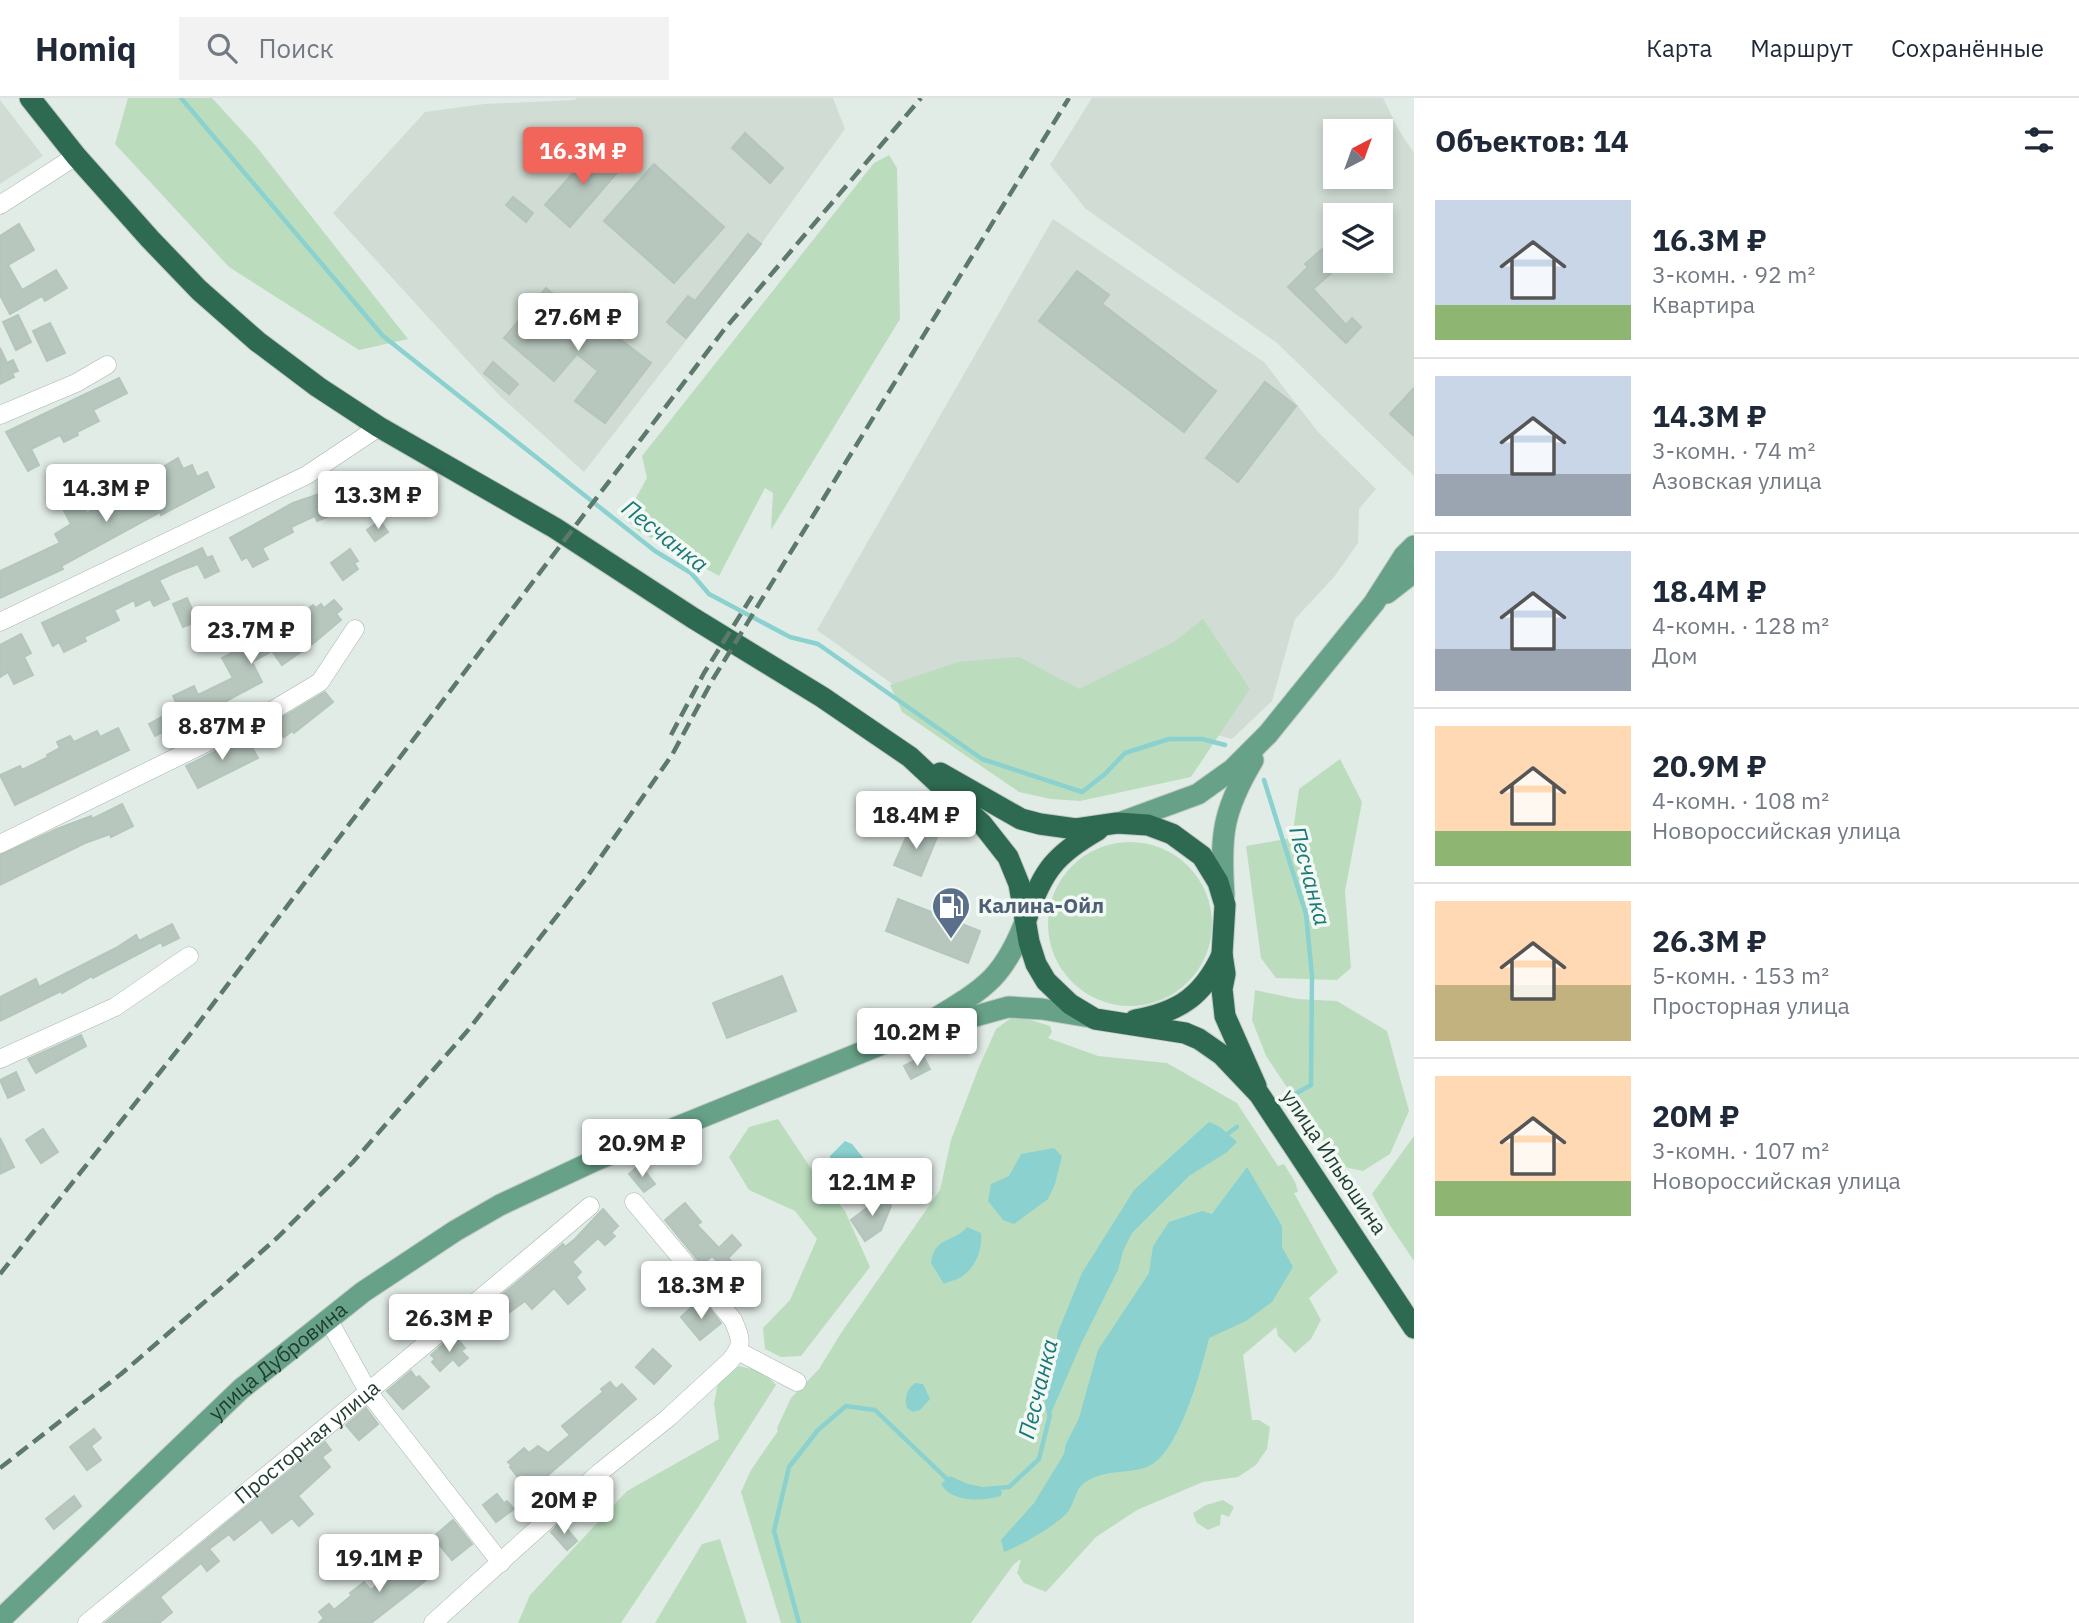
<!DOCTYPE html>
<html lang="ru">
<meta charset="utf-8">
<style>
body{margin:0;font-family:"IBM Plex Sans",sans-serif;background:#f2f2f3;color:#1f2937;height:100vh;display:flex;flex-direction:column;font-size:26px;white-space:nowrap}
*{box-sizing:border-box;margin:0}
p{font-size:23px;color:#747a83}
.icon{flex:none;width:38px;height:38px;fill:none;stroke:currentColor;stroke-width:2;stroke-linecap:round;stroke-linejoin:round}
.map{position:relative;flex:1;overflow:hidden}
.panel{display:flex;flex-direction:column;background:#fff;width:665px}
.panel>*{flex:none}
.needle{width:46px;rotate:41deg}
.controls{position:absolute;left:1323px;top:21px;display:grid;gap:14px}
.controls a{display:grid;place-items:center;width:70px;height:70px;border-radius:0px;background:#fff;box-shadow:0 4px 10px #0003;font-size:35px}
.price{position:absolute;translate:-50% -60px;padding:0 16px;border-radius:7px;background:#fff;color:#222;font-size:23px;line-height:46px;filter:drop-shadow(0 2px 4px #0008)}
.price::after{content:'';position:absolute;left:50%;top:42px;width:21px;height:16px;margin-left:-10px;background:inherit;clip-path:polygon(0 0,100% 0,50% 100%)}
.price.current{background:#f1655b;color:#fff}
ul{padding:0;list-style:none}
li{display:flex;align-items:center;gap:21px;height:175px;padding:0 21px}
li+li{border-top:2px solid #e0e1e3}
li span{display:grid;place-items:center;flex:none;width:196px;height:140px;border-radius:0px;color:#555}
li>.icon{margin-inline-start:auto}
span .icon{width:84px;height:84px;fill:#fffc;stroke-width:1}
li b{font-size:30px}
h2{display:flex;justify-content:space-between;align-items:center;height:84px;padding:0 21px;font-size:30px}
header{display:flex;align-items:center;gap:42px;box-sizing:border-box;height:98px;padding:0 35px;background:#fff;border-bottom:2px solid #e0e1e3}
header strong{font-size:33px}
nav{display:flex;gap:38px;margin-inline-start:auto;font-size:24px}
.search{width:490px;height:63px;background:#f2f2f3;display:flex;align-items:center;gap:18px;box-sizing:border-box;padding:0 24px;border-radius:0px;color:#747a83;font-size:26px}
main{display:flex;flex:1;min-height:0}
.map>svg:first-child{display:block}
</style>
<header>
<strong>Homiq</strong>
<div class="search"><svg class="icon" aria-label="search" viewBox="0 0 24 24"><circle cx="10" cy="10" r="6"/><path d="M15 15l6 6"/></svg>Поиск</div>
<nav><a>Карта</a><a>Маршрут</a><a>Сохранённые</a></nav>
</header>
<main>
<div class="map">
<svg width="1414" height="1525" viewBox="0 0 1414 1525">
<rect width="100%" height="100%" fill="#e2ece6"/>
<!-- built -->
<g fill="#d0dcd4" fill-rule="evenodd">
<polygon points="577,0 833,0 845,31 761,146 584,374 498,296 333,115 425,14 484,6 575,2"/>
<path d="M1092,0H1383L1398,31L1414,55V378L1277,245L1086,111L1050,67ZM1335,33H1381V79H1335ZM1335,117H1381V163H1335Z"/>
<polygon points="0,2 43,58 0,86"/>
<polygon points="1053,121 1264,264 1318,334 1376,391 1359,411 1358,445 1334,479 1295,521 1272,603 1232,641 1173,625 937,618 817,532"/>
</g>
<!-- green -->
<g fill="#bbddbe">
<polygon points="128,0 212,0 256,48 408,241 359,252 229,169 115,46"/>
<polygon points="889,57 897,70 900,221 771,432 773,395 765,390 719,478 637,432 620,414 633,405 647,380 642,358 874,65"/>
<polygon points="1203,521 1250,591 1191,679 1080,703 1051,701 1019,694 902,614 890,587 958,564 1019,559 1079,591 1174,544"/>
<polygon points="1340,661 1362,704 1345,793 1351,870 1337,882 1276,880 1261,860 1246,748 1292,740 1299,691"/>
<circle cx="1130" cy="826" r="82"/>
<polygon points="1255,892 1297,901 1337,903 1387,933 1409,1013 1390,1056 1363,1073 1340,1068 1266,958 1252,922"/>
<polygon points="1015,917 1050,928 1052,934 1048,940 1098,958 1167,965 1237,1005 1278,1068 1284,1066 1295,1084 1298,1094 1294,1095 1338,1174 1309,1200 1321,1222 1311,1241 1295,1255 1278,1238 1276,1229 1243,1257 1252,1322 1259,1322 1270,1329 1267,1351 1256,1367 1238,1379 1203,1384 1137,1412 1096,1439 1046,1494 1024,1485 1017,1475 1021,1461 1014,1466 971,1525 781,1525 741,1394 751,1372 778,1333 777,1330 791,1300 819,1271 841,1235 940,1092 951,1042 979,969 996,931"/>
<polygon points="778,1021 814,1075 845,1113 870,1169 801,1258 781,1259 765,1251 763,1230 790,1202 817,1141 795,1113 749,1092 729,1059 749,1029"/>
<polygon points="1414,1038 1414,1163 1389,1126 1372,1096"/>
<polygon points="739,1268 764,1274 776,1287 697,1411 621,1525 518,1525 530,1497 627,1393 719,1341 714,1306 718,1284"/>
<polygon points="1223,1402 1234,1409 1229,1419 1221,1416 1220,1427 1208,1432 1197,1425 1193,1415 1206,1407"/>
<polygon points="720,1441 747,1525 655,1525 702,1446"/>
</g>
<!-- water -->
<g fill="#8ad1cf">
<polygon points="1209,1024 1220,1029 1237,1044 1227,1054 1189,1078 1132,1135 1123,1153 1118,1172 1081,1246 1048,1322 1043,1293 1054,1261 1058,1234 1082,1175 1134,1092"/>
<polygon points="845,1043 852,1046 881,1082 880,1087 858,1104 831,1066 830,1058"/>
<polygon points="1054,1050 1062,1058 1055,1086 1048,1101 1014,1126 1003,1122 988,1103 991,1086 1009,1078 1021,1056"/>
<path d="M1247,1069L1282,1128V1149L1293,1169L1272,1204L1246,1223L1209,1240C1202,1270 1179,1355 1149,1368C1128,1377 1101,1370 1082,1387C1075,1393 1074,1407 1067,1415C1058,1426 1017,1450 1004,1454L1001,1442L1034,1405L1064,1356L1066,1346L1079,1320L1098,1252L1149,1175L1153,1148L1169,1124L1202,1113L1212,1116Z"/>
<path d="M967,1129L981,1135C983,1153 973,1176 955,1182C951,1183 947,1184 944,1186L931,1165C935,1137 953,1146 967,1129Z"/>
<path d="M915,1285L923,1286L930,1301L920,1312L913,1314L907,1310C904,1300 907,1291 915,1285Z"/>
<path d="M950,1378L968,1386L1002,1393L1001,1398C983,1403 951,1405 941,1386Z"/>
</g>
<g fill="none" stroke-linecap="round" stroke-linejoin="round">
<!-- stream -->
<g stroke="#8ad1cf" stroke-width="4.5">
<polyline points="181,0 383,238 655,453 691,475 709,496 790,539 818,546 982,661 1082,694 1105,676 1125,655 1169,641 1202,641 1225,647"/>
<polyline points="1264,682 1306,816 1312,878 1311,987 1290,999"/>
<polyline points="1223,1039 1237,1029"/>
<polyline points="985,1391 1009,1389 1039,1361 1050,1317"/>
<polyline points="799,1525 774,1433 789,1369 818,1332 846,1308 875,1312 950,1384"/>
</g>
</g>
<!-- building -->
<g fill="#b7c7be" stroke="#b4c6bb" stroke-width="2">
<polygon points="745,35 783,70 770,85 732,50"/>
<polygon points="597,48 621,70 570,129 545,107"/>
<polygon points="654,66 724,129 674,185 604,123"/>
<polygon points="513,99 533,115 526,124 506,107"/>
<polygon points="19,126 34,152 8,167 22,192 56,172 67,190 45,203 42,198 10,216 0,197 0,138"/>
<polygon points="748,136 761,146 686,240 667,224 688,198 695,203"/>
<polygon points="1335,140 1335,163 1345,163 1313,191 1346,227 1352,220 1361,229 1346,245 1288,189 1308,169 1305,166"/>
<polygon points="1077,173 1109,197 1102,206 1216,293 1184,334 1039,223"/>
<polygon points="546,190 604,239 609,233 651,265 605,325 575,303 598,273 577,256 554,283 504,240"/>
<polygon points="18,217 31,244 16,252 3,224"/>
<polygon points="50,225 65,255 47,263 33,233"/>
<polygon points="0,250 7,265 13,262 18,273 12,275 14,279 0,286"/>
<polygon points="493,264 518,286 509,296 484,275"/>
<polygon points="119,280 127,295 93,312 99,323 77,334 78,337 64,344 60,337 31,351 39,367 28,373 6,334"/>
<polygon points="1265,284 1296,308 1238,384 1206,360"/>
<polygon points="1414,290 1414,338 1390,316"/>
<polygon points="178,360 183,371 192,367 197,379 207,374 214,389 161,417 160,414 61,468 63,471 0,500 0,473 60,445 55,436 71,426 63,411 79,402 87,415 115,399 118,405 132,398 134,403 158,390 150,377"/>
<polygon points="331,392 339,414 317,423 315,418 291,429 293,434 262,450 268,461 253,469 247,459 242,462 230,440 293,405"/>
<polygon points="380,423 388,434 375,443 367,432"/>
<polygon points="202,450 207,460 212,458 219,473 205,480 198,466 179,473 159,482 169,501 154,508 150,501 136,508 134,502 114,512 119,522 84,539 86,543 64,554 59,544 53,548 42,525"/>
<polygon points="350,451 358,463 354,465 358,471 343,482 331,465"/>
<polygon points="187,500 196,520 192,521 193,525 183,529 173,506"/>
<polygon points="334,502 342,511 336,516 341,522 315,544 282,567 272,553 252,564 262,584 226,603 228,607 187,627 185,623 155,638 149,626 179,610 173,598 194,588 198,597 233,580 222,560 248,547 249,549 272,532 275,536 313,507 316,510 321,506 324,510"/>
<polygon points="21,536 31,555 24,559 33,577 14,586 8,574 0,579 0,547"/>
<polygon points="325,594 333,604 294,635 292,633 284,639 273,625"/>
<polygon points="118,630 129,652 15,707 0,677 20,668 22,672 48,659 47,657 60,650 57,644 70,638 74,644 97,633 100,639"/>
<polygon points="240,641 242,644 247,641 258,660 198,690 186,668"/>
<polygon points="122,706 133,728 111,739 110,736 85,745 0,787 0,757 57,731 91,718 92,721"/>
<polygon points="911,728 937,739 921,778 894,767"/>
<polygon points="898,801 980,833 968,865 886,833"/>
<polygon points="172,826 179,840 163,848 161,844 93,880 92,878 62,895 61,893 0,923 0,899 36,881 39,889 116,850 136,837 139,843"/>
<polygon points="782,878 796,913 727,940 713,905"/>
<polygon points="81,937 86,948 36,975 28,961"/>
<polygon points="923,958 930,971 911,981 904,968"/>
<polygon points="16,974 24,992 8,1000 0,982"/>
<polygon points="43,1031 58,1054 41,1065 26,1042"/>
<polygon points="0,1040 14,1069 0,1076"/>
<polygon points="640,1067 655,1086 644,1094 629,1076"/>
<polygon points="884,1097 891,1108 881,1132 865,1143 851,1122"/>
<polygon points="685,1105 701,1124 697,1127 719,1150 732,1137 741,1147 728,1160 758,1192 742,1208 719,1184 729,1175 712,1158 702,1167 665,1122"/>
<polygon points="603,1111 618,1128 611,1135 615,1138 605,1147 598,1140 572,1164 581,1174 576,1179 585,1191 568,1206 554,1190 532,1211 525,1203 482,1234 472,1222 563,1146 565,1149 575,1141"/>
<polygon points="695,1206 703,1215 709,1210 721,1225 700,1242 681,1219"/>
<polygon points="454,1237 465,1250 461,1253 468,1260 459,1268 453,1261 440,1273 432,1264 435,1261 431,1257"/>
<polygon points="653,1251 671,1268 654,1286 636,1269"/>
<polygon points="411,1273 416,1280 419,1278 429,1289 403,1311 387,1293"/>
<polygon points="610,1284 616,1291 622,1286 636,1301 533,1390 524,1380 521,1383 510,1369 512,1368 508,1364 524,1350 529,1355 538,1348 548,1355 570,1337 562,1328 603,1294 601,1291"/>
<polygon points="366,1310 378,1326 359,1342 346,1327"/>
<polygon points="94,1331 101,1340 91,1348 101,1362 87,1372 70,1349"/>
<polygon points="325,1344 331,1352 322,1359 330,1369 298,1398 313,1416 299,1428 292,1420 272,1435 261,1421 234,1442 229,1436 209,1451 219,1463 207,1473 201,1465 160,1499 172,1514 159,1525 105,1525"/>
<polygon points="497,1396 504,1405 507,1403 514,1411 496,1424 483,1407"/>
<polygon points="74,1398 81,1408 54,1431 46,1421"/>
<polygon points="453,1422 472,1446 452,1462 433,1439"/>
<polygon points="561,1424 577,1443 567,1452 551,1434"/>
<polygon points="409,1452 430,1479 371,1525 319,1525 324,1520 319,1514 329,1506 334,1512 352,1497 350,1495 364,1484 371,1492 389,1477 384,1471"/>
</g>
<g fill="none" stroke-linecap="round" stroke-linejoin="round">
<defs>
<g id="minor">
<polyline points="0,107 76,58"/>
<polyline points="0,317 76,285 107,267"/>
<polyline points="0,524 307,377 379,329"/>
<polyline points="0,746 275,611 320,584 355,531"/>
<polyline points="0,961 115,909 189,858"/>
<polyline points="328,1221 369,1295 501,1465"/>
<polyline points="738,1253 797,1284"/>
<path id="s1" d="M87,1525C256,1387 424,1249 590,1108"/>
<path d="M433,1525L599,1375L668,1320L730,1263C744,1246 741,1241 733,1222L634,1104"/>
</g>
<g id="major">
<polyline points="1387,495 1414,474"/>
<polyline points="1119,725 1198,696 1233,671 1268,636 1374,505 1404,458 1414,448"/>
<path d="M1224,798C1220,738 1222,714 1253,662"/>
<path d="M936,920C987,889 1005,878 1027,819"/>
<path id="s2" d="M0,1522L241,1291L363,1194L455,1133L500,1107L596,1062L897,940L1008,909L1042,911L1090,919"/>
</g>
<g id="highway">
<polyline points="30,0 76,58 150,141 199,192 258,244 318,289 379,329 555,430 693,520 822,599 910,659 982,726 1008,759 1019,786 1029,844 1036,866 1046,883 1070,906 1095,921 1185,935 1199,941 1222,957 1259,996 1414,1230"/>
<polyline points="940,675 1021,721 1040,726 1076,731 1117,725 1148,727 1172,736 1202,758 1218,784 1225,807 1222,856 1225,876 1222,891 1225,918 1256,988"/>
<path d="M1027,819C1042,773 1056,756 1098,732"/>
<path d="M1135,922C1179,914 1203,898 1222,857"/>
</g>
</defs>
<!-- minor casing -->
<use href="#minor" stroke="#a5b4ac" stroke-width="19"/>
<!-- major casing -->
<use href="#major" stroke="#c1c9c5" stroke-width="23"/>
<!-- highway casing -->
<use href="#highway" stroke="#c1c9c5" stroke-width="23"/>
<!-- minor -->
<use href="#minor" stroke="#fff" stroke-width="18"/>
<!-- major -->
<use href="#major" stroke="#67a288" stroke-width="21"/>
<!-- highway -->
<use href="#highway" stroke="#2e6952" stroke-width="21"/>
<!-- rail -->
<g stroke="#5c796c" stroke-width="4.5" stroke-dasharray="14 7" stroke-linecap="butt">
<polyline points="671,637 704,575 754,495"/>
<polyline points="0,1176 191,935 723,233 921,0"/>
<polyline points="0,1370 121,1276 222,1189 278,1139 353,1064 469,931 584,783 672,657 713,581 1069,0"/>
</g>
</g>
<!-- icons -->
<defs>
<symbol id="fuel-pin" viewBox="-11 -11 22 30"><path d="M0 17L-7.5 6A9.5 9.5 0 1 1 7.5 6Z" fill="#5c6f8a" stroke="#f2f9f4"/><path d="M-5.5-6h7V0h2V4h1.3V-2.5L3-4.5l.8-.8L6-3V5H2.5V1h-1V6h-7ZM-4.2-4.7v3.2H.2V-4.7Z" fill="#fff"/></symbol>
</defs>
<g fill-rule="evenodd">
<use href="#fuel-pin" x="929" y="786" width="44" height="60"/>
</g>
<g text-anchor="middle" stroke-width="7" stroke-linejoin="round" paint-order="stroke">
<!-- service labels -->
<g font-size="21" font-weight="bold" fill="#4e5e75" stroke="#f2f9f4" text-anchor="start">
<text x="978" y="815">Калина-Ойл</text>
</g>
<!-- street labels -->
<g font-size="21" fill="#223d31" stroke="#f2f9f4">
<text transform="translate(1334 1064) rotate(56)" y="7">улица Ильюшина</text>
<text dy="7" stroke="none"><textPath href="#s2" startOffset="380">улица Дубровина</textPath></text>
<text dy="7" stroke="none"><textPath href="#s1" startOffset="285">Просторная улица</textPath></text>
</g>
<!-- water labels -->
<g font-size="23" font-style="italic" fill="#1c7978" stroke="#f2f9f4">
<text transform="translate(665 438) rotate(38)" y="8">Песчанка</text>
<text transform="translate(1310 778) rotate(75)" y="8">Песчанка</text>
<text transform="translate(1038 1291) rotate(-76)" y="8">Песчанка</text>
</g>
</g>
</svg>
<div class="controls">
<a><svg class="needle" viewBox="-14 -14 28 28"><path d="M0-13l5 13h-10z" fill="#e53935"/><path d="M0 13l5-13h-10z" fill="#747a83"/></svg></a>
<a><svg class="icon" aria-label="layers" viewBox="0 0 24 24"><path d="M12 4l9 5-9 5-9-5zM3 14l9 5 9-5"/></svg></a>
</div>
<b class="price current" style="left:583px;top:89px">16.3M ₽</b>
<b class="price" style="left:578px;top:255px">27.6M ₽</b>
<b class="price" style="left:106px;top:426px">14.3M ₽</b>
<b class="price" style="left:378px;top:433px">13.3M ₽</b>
<b class="price" style="left:251px;top:568px">23.7M ₽</b>
<b class="price" style="left:222px;top:664px">8.87M ₽</b>
<b class="price" style="left:916px;top:753px">18.4M ₽</b>
<b class="price" style="left:917px;top:970px">10.2M ₽</b>
<b class="price" style="left:642px;top:1081px">20.9M ₽</b>
<b class="price" style="left:872px;top:1120px">12.1M ₽</b>
<b class="price" style="left:701px;top:1223px">18.3M ₽</b>
<b class="price" style="left:449px;top:1256px">26.3M ₽</b>
<b class="price" style="left:564px;top:1438px">20M ₽</b>
<b class="price" style="left:379px;top:1496px">19.1M ₽</b>
</div>
<section class="panel">
<h2>Объектов: 14<svg class="icon" aria-label="filters" viewBox="0 0 24 24"><path d="M4 7h16M4 17h16"/><circle cx="9" cy="7" r="2"/><circle cx="15" cy="17" r="2"/></svg></h2>
<ul>
<li><span style="background:linear-gradient(#c9d6e8 75%,#8fb573 0)"><svg class="icon" aria-label="home" viewBox="0 0 24 24"><path d="M3 11l9-7 9 7M6 9v11h12V9"/></svg></span><div><b>16.3M ₽</b><p>3-комн. · 92 m²</p><p>Квартира</p></div></li>
<li><span style="background:linear-gradient(#c9d6e8 70%,#9aa5b1 0)"><svg class="icon" aria-label="home" viewBox="0 0 24 24"><path d="M3 11l9-7 9 7M6 9v11h12V9"/></svg></span><div><b>14.3M ₽</b><p>3-комн. · 74 m²</p><p>Азовская улица</p></div></li>
<li><span style="background:linear-gradient(#c9d6e8 70%,#9aa5b1 0)"><svg class="icon" aria-label="home" viewBox="0 0 24 24"><path d="M3 11l9-7 9 7M6 9v11h12V9"/></svg></span><div><b>18.4M ₽</b><p>4-комн. · 128 m²</p><p>Дом</p></div></li>
<li><span style="background:linear-gradient(#ffd9b3 75%,#8fb573 0)"><svg class="icon" aria-label="home" viewBox="0 0 24 24"><path d="M3 11l9-7 9 7M6 9v11h12V9"/></svg></span><div><b>20.9M ₽</b><p>4-комн. · 108 m²</p><p>Новороссийская улица</p></div></li>
<li><span style="background:linear-gradient(#ffd9b3 60%,#c2b280 0)"><svg class="icon" aria-label="home" viewBox="0 0 24 24"><path d="M3 11l9-7 9 7M6 9v11h12V9"/></svg></span><div><b>26.3M ₽</b><p>5-комн. · 153 m²</p><p>Просторная улица</p></div></li>
<li><span style="background:linear-gradient(#ffd9b3 75%,#8fb573 0)"><svg class="icon" aria-label="home" viewBox="0 0 24 24"><path d="M3 11l9-7 9 7M6 9v11h12V9"/></svg></span><div><b>20M ₽</b><p>3-комн. · 107 m²</p><p>Новороссийская улица</p></div></li>
</ul>
</section>
</main>
